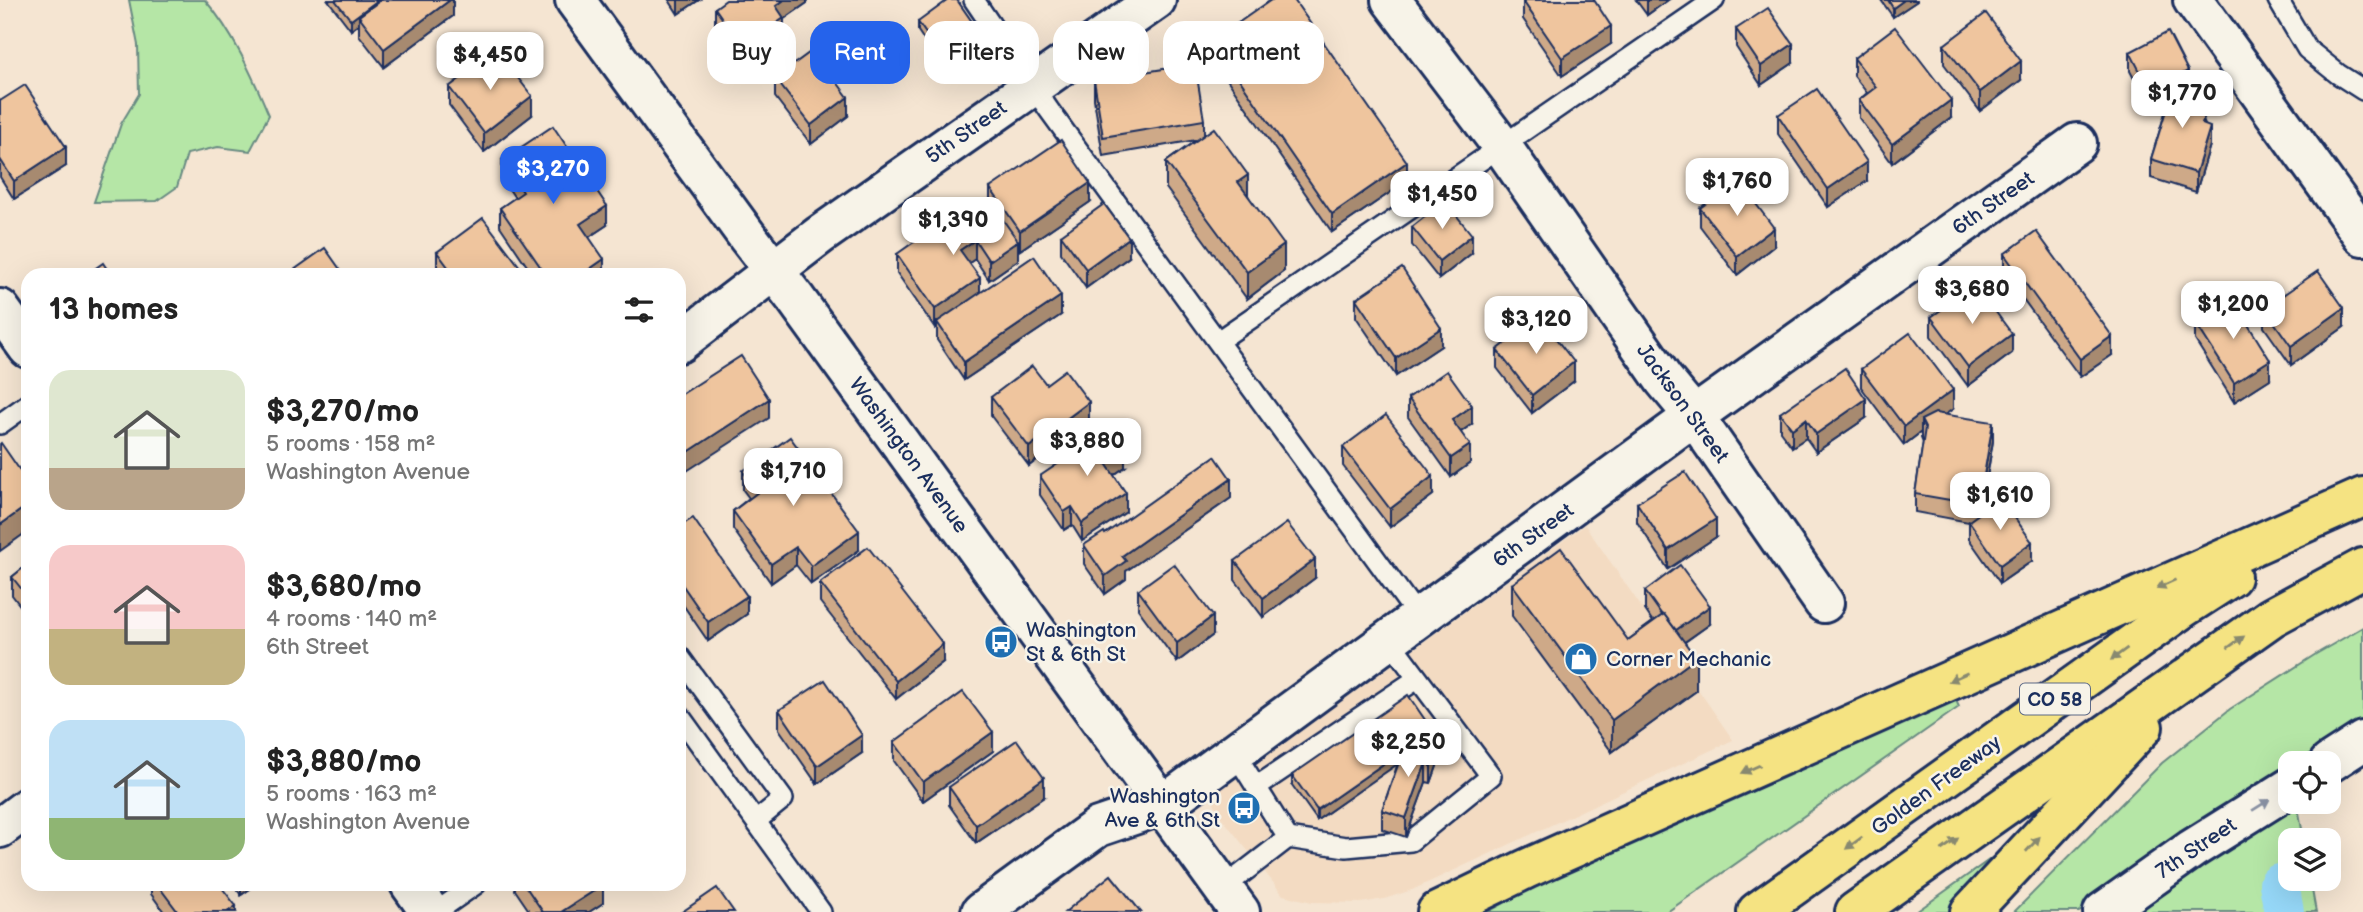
<!DOCTYPE html>
<meta charset="utf-8">
<style>
body{margin:0;font-family:"Balsamiq Sans",sans-serif;background:#f2f2f2;color:#222;height:100vh;display:flex;flex-direction:column;font-size:26px;white-space:nowrap}
*{box-sizing:border-box;margin:0}
p{font-size:23px;color:#767676}
.icon{flex:none;width:38px;height:38px;fill:none;stroke:currentColor;stroke-width:2;stroke-linecap:round;stroke-linejoin:round}
.map{position:relative;flex:1;overflow:hidden}
.drawer{position:absolute;left:21px;top:268px;width:665px;height:623px;display:flex;flex-direction:column;background:#fff;border-radius:21px;box-shadow:0 7px 28px #0002}
.drawer>*{flex:none}
.banner{position:absolute;left:707px;top:21px;width:665px;height:63px;display:flex;gap:14px}
.buttons{position:absolute;left:2278px;top:751px;display:grid;gap:14px}
.buttons a{display:grid;place-items:center;width:63px;height:63px;border-radius:14px;background:#fff;box-shadow:0 7px 28px #0002;font-size:35px}
.price{position:absolute;translate:-50% -60px;padding:0 16px;border-radius:14px;background:#fff;color:#222;font-size:23px;line-height:46px;filter:drop-shadow(0 2px 4px #0008)}
.price::after{content:'';position:absolute;left:50%;top:42px;width:21px;height:16px;margin-left:-10px;background:inherit;clip-path:polygon(0 0,100% 0,50% 100%)}
.price.current{background:#2563eb;color:#fff}
ul{padding:0;list-style:none}
li{display:flex;align-items:center;gap:21px;height:175px;padding:0 28px}
li span{display:grid;place-items:center;flex:none;width:196px;height:140px;border-radius:21px;color:#555}
li>.icon{margin-inline-start:auto}
span .icon{width:84px;height:84px;fill:#fffc;stroke-width:1}
li b{font-size:30px}
h2{display:flex;justify-content:space-between;align-items:center;height:84px;padding:0 28px;font-size:30px}
.chip{padding:0 24px;border-radius:21px;background:#fff;box-shadow:0 7px 28px #0002;font-size:24px;line-height:63px}
.chip.current{background:#2563eb;color:#fff}
.map>svg:first-child{display:block}
</style>
<div class="map">
<svg width="2363" height="912" viewBox="0 0 2363 912">
<rect width="100%" height="100%" fill="#f5e5d2"/>
<filter id="ink" filterUnits="userSpaceOnUse"><feTurbulence type="fractalNoise" baseFrequency=".0143" numOctaves="2"/><feDisplacementMap in="SourceGraphic" scale="14" xChannelSelector="R" yChannelSelector="G"/><feConvolveMatrix kernelMatrix="1 2 1 2 8 2 1 2 1" color-interpolation-filters="sRGB"/></filter>
<g filter="url(#ink)">
<!-- built -->
<polygon fill="#f3dbc2" points="1585,525 1733,740 1412,890 1384,899 1361,903 1312,902 1283,895 1218,813 1214,802 1216,792"/>
<!-- green -->
<g fill="#b5e6a6" stroke="#688a82" stroke-width="2">
<path d="M129,0H205C233,32 252,75 269,115L250,151L218,147L187,154L177,187L157,201L94,202L121,124L139,94L138,45Z"/>
<polygon points="2363,627 2363,722 2297,763 2291,763 2291,767 2158,850 2079,912 2014,912 2162,763 2230,709 2316,654"/>
<polygon points="1955,698 1959,707 1667,912 1488,912 1553,876"/>
<polygon points="2297,802 2304,840 2291,840 2291,878 2310,879 2316,912 2136,912 2184,875"/>
<polygon points="2003,850 2006,855 1951,912 1916,912"/>
</g>
<g fill="none" stroke-linecap="round" stroke-linejoin="round">
<!-- canal -->
<polyline stroke="#96d8f8" stroke-width="40" points="2279,884 2284,912"/>
<defs>
<g id="service">
<polyline points="974,0 1049,110 1419,618"/>
<polyline points="2278,0 2307,49 2338,74 2363,90"/>
<polyline points="1218,341 1714,0"/>
<polyline points="0,424 28,404"/>
<polyline points="679,656 783,799 756,821"/>
<polyline points="679,715 821,912"/>
<polyline points="1235,753 1288,838"/>
<polyline points="1256,787 1417,679"/>
<polyline points="1223,888 1288,838 1346,847 1411,841 1491,776 1389,640"/>
<polyline points="436,912 476,884"/>
</g>
<g id="minor">
<polyline points="1391,0 1501,145 1664,380 1694,416 1824,603"/>
<polyline points="0,309 28,348"/>
<polyline points="679,343 820,235 1156,0"/>
<polyline points="2329,763 2363,741"/>
<polyline points="0,828 28,807"/>
<polyline points="410,884 430,912"/>
<polyline points="981,912 1098,827 1163,805 1694,416 2077,143"/>
<polyline points="2103,912 2192,849 2291,787"/>
</g>
<g id="tertiary">
<polyline points="575,0 747,236 795,298 1240,912"/>
<polyline points="2193,0 2363,236"/>
</g>
<g id="motorway">
<polyline points="1437,912 1526,869 2363,497"/>
<polyline points="1757,912 2183,608 2231,577"/>
<polyline points="1855,912 2272,617 2363,568"/>
<polyline points="1970,912 2143,727"/>
</g>
</defs>
<!-- service casing -->
<use href="#service" stroke="#1b2f5e" stroke-width="24"/>
<!-- minor casing -->
<use href="#minor" stroke="#1b2f5e" stroke-width="44"/>
<!-- tertiary casing -->
<use href="#tertiary" stroke="#1b2f5e" stroke-width="44"/>
<!-- motorway casing -->
<use href="#motorway" stroke="#1b2f5e" stroke-width="44"/>
<!-- service -->
<use href="#service" stroke="#f7f3e8" stroke-width="19"/>
<!-- minor -->
<use href="#minor" stroke="#f7f3e8" stroke-width="38"/>
<!-- tertiary -->
<use href="#tertiary" stroke="#f7f3e8" stroke-width="38"/>
<!-- motorway -->
<use href="#motorway" stroke="#f5e382" stroke-width="38"/>
</g>
<!-- wall -->
<g fill="#cea988" stroke="#1b2f5e" stroke-width="2">
<polygon points="328,0 453,0 453,16 384,67 359,35 359,24 351,30"/>
<polygon points="669,0 699,0 678,14"/>
<polygon points="807,0 807,3 784,19 784,36 742,65 715,26 715,8"/>
<polygon points="1636,0 1668,0 1647,15"/>
<polygon points="1881,0 1917,0 1917,1 1893,17"/>
<polygon points="1523,1 1611,44 1562,76 1523,19"/>
<polygon points="918,22 975,36 938,61 918,31"/>
<polygon points="1736,29 1793,63 1761,85 1736,47"/>
<polygon points="1228,30 1407,181 1332,232 1224,75 1224,57 1231,52 1228,48"/>
<polygon points="1944,45 2021,80 1980,111 1944,64"/>
<polygon points="2130,52 2188,81 2205,125 2210,145 2196,192 2151,178 2151,159 2169,100 2150,109 2130,71"/>
<polygon points="1854,58 1951,118 1892,163 1859,118 1859,100 1867,93 1854,76"/>
<polygon points="775,78 848,116 811,144 775,97"/>
<polygon points="1094,80 1204,120 1204,135 1248,195 1284,271 1247,299 1166,188 1166,162 1196,140 1103,156 1094,99"/>
<polygon points="449,87 532,115 484,152 449,105"/>
<polygon points="0,101 66,166 14,199 0,177"/>
<polygon points="1778,115 1867,181 1828,207 1778,134"/>
<polygon points="502,160 607,225 589,237 604,275 533,275 500,226 500,208 515,198 502,179"/>
<polygon points="990,188 1090,202 1020,250 1018,247 1018,260 989,280 975,259 969,263 980,293 1061,315 964,380 937,340 937,326 935,328 897,273 897,254 953,240 994,212 990,206"/>
<polygon points="1700,208 1774,246 1737,275 1700,226"/>
<polygon points="1412,227 1472,253 1439,279 1412,245"/>
<polygon points="1061,235 1129,257 1086,288 1061,253"/>
<polygon points="437,252 526,275 437,275"/>
<polygon points="2004,254 2112,355 2080,377 2004,273"/>
<polygon points="1356,299 1441,346 1396,376 1356,317"/>
<polygon points="2264,308 2344,327 2291,365 2264,327"/>
<polygon points="1931,317 2012,353 1968,386 1931,336"/>
<polygon points="2195,322 2270,379 2234,402 2195,340"/>
<polygon points="1497,350 1574,381 1532,413 1497,368"/>
<polygon points="1861,369 1953,409 1945,414 1993,441 1981,512 2032,561 2000,583 1969,539 1969,522 1915,512 1915,494 1923,443 1921,438 1921,432 1904,445 1861,387"/>
<polygon points="1046,384 1089,420 1029,466 991,416 991,397"/>
<polygon points="1408,398 1472,424 1461,432 1470,463 1451,477 1408,417"/>
<polygon points="1780,413 1866,418 1816,452 1806,438 1792,447 1780,431"/>
<polygon points="1343,447 1433,495 1390,527 1343,466"/>
<polygon points="1125,467 1114,475 1126,512 1082,541 1072,525 1064,530 1040,495 1040,476"/>
<polygon points="743,471 859,550 811,584 796,565 771,583 733,529 733,511 749,498 743,490"/>
<polygon points="1231,498 1126,571 1126,579 1105,594 1084,564 1084,545 1105,534"/>
<polygon points="1637,503 1716,537 1668,569 1637,522"/>
<polygon points="679,527 747,614 708,641 679,599"/>
<polygon points="1235,561 1315,578 1263,617 1235,580"/>
<polygon points="28,564 28,616 12,595 12,577"/>
<polygon points="820,583 943,662 896,699 820,602"/>
<polygon points="1512,584 1628,640 1653,622 1645,610 1645,591 1710,624 1685,642 1696,691 1612,752 1512,616"/>
<polygon points="1138,590 1213,635 1177,662 1138,609"/>
<polygon points="779,710 862,753 817,784 779,729"/>
<polygon points="1432,740 1426,744 1437,766 1431,783 1426,782 1406,837 1382,829 1382,810 1398,763 1317,820 1292,785 1292,775"/>
<polygon points="894,742 993,751 923,801 894,761"/>
<polygon points="949,787 1044,797 976,843 949,805"/>
<polygon points="151,884 219,884 236,912 164,912 151,894"/>
<polygon points="233,884 257,884 241,895"/>
<polygon points="515,884 602,884 603,903 589,912 530,912 515,890"/>
</g>
<!-- shaded-wall -->
<g fill="#a78a6f" stroke="#1b2f5e" stroke-width="2">
<polygon points="378,0 391,0 359,16 359,24 351,30 351,20"/>
<polygon points="450,0 453,0 453,16 384,67 384,49"/>
<polygon points="678,0 699,0 678,14"/>
<polygon points="784,0 807,0 807,3 784,19 784,36 742,65 742,47 776,6"/>
<polygon points="1647,0 1668,0 1647,15"/>
<polygon points="1904,0 1917,0 1917,1 1893,17 1893,8"/>
<polygon points="975,26 975,36 938,61 938,51"/>
<polygon points="1611,26 1611,44 1562,76 1562,58"/>
<polygon points="1793,44 1793,63 1761,85 1761,66"/>
<polygon points="2021,61 2021,80 1980,111 1980,92"/>
<polygon points="2188,71 2188,90 2150,109 2150,91"/>
<polygon points="532,96 532,115 484,152 484,133"/>
<polygon points="848,97 848,116 811,144 811,125"/>
<polygon points="1951,100 1951,118 1892,163 1892,144"/>
<polygon points="2210,127 2210,145 2196,192 2196,173"/>
<polygon points="66,147 66,166 14,199 14,181"/>
<polygon points="1407,162 1407,181 1332,232 1332,214"/>
<polygon points="1867,162 1867,181 1828,207 1828,189"/>
<polygon points="1248,175 1248,201 1238,182"/>
<polygon points="1090,183 1090,202 1020,250 1020,231"/>
<polygon points="607,206 607,225 580,243 580,224"/>
<polygon points="1774,228 1774,246 1737,275 1737,256"/>
<polygon points="1472,235 1472,253 1439,279 1439,261"/>
<polygon points="1129,238 1129,257 1086,288 1086,269"/>
<polygon points="975,240 975,259 960,269 960,250"/>
<polygon points="1018,241 1018,260 989,280 989,261"/>
<polygon points="1284,245 1284,271 1247,299 1247,272"/>
<polygon points="604,259 604,275 581,275"/>
<polygon points="980,278 980,297 937,322 937,326 935,328 935,309"/>
<polygon points="1061,296 1061,315 964,380 964,362"/>
<polygon points="2344,308 2344,327 2291,365 2291,346"/>
<polygon points="1441,328 1441,346 1396,376 1396,358"/>
<polygon points="2012,334 2012,353 1968,386 1968,367"/>
<polygon points="2112,336 2112,355 2080,377 2080,359"/>
<polygon points="2270,360 2270,379 2234,402 2234,383"/>
<polygon points="1574,362 1574,381 1532,413 1532,395"/>
<polygon points="1953,390 1953,409 1925,429 1921,420 1921,432 1904,445 1904,426"/>
<polygon points="769,399 769,418 679,476 679,458"/>
<polygon points="1866,399 1866,418 1816,452 1816,434"/>
<polygon points="1089,402 1089,420 1029,466 1029,447"/>
<polygon points="1472,406 1472,424 1452,438 1452,420"/>
<polygon points="1806,419 1806,438 1792,447 1792,429"/>
<polygon points="1993,422 1993,441 1979,524 1979,505"/>
<polygon points="1470,445 1470,463 1451,477 1451,458"/>
<polygon points="1125,449 1125,467 1105,481 1105,462"/>
<polygon points="1433,476 1433,495 1390,527 1390,509"/>
<polygon points="1231,479 1231,498 1126,571 1126,579 1105,594 1105,576 1122,556"/>
<polygon points="1126,493 1126,512 1082,541 1082,523"/>
<polygon points="28,505 28,531 0,551 0,525"/>
<polygon points="1072,507 1072,525 1064,530 1064,512"/>
<polygon points="1716,519 1716,537 1668,569 1668,550"/>
<polygon points="859,531 859,550 811,584 811,566"/>
<polygon points="2032,542 2032,561 2000,583 2000,565"/>
<polygon points="796,547 796,565 771,583 771,564"/>
<polygon points="1315,559 1315,578 1263,617 1263,598"/>
<polygon points="747,596 747,614 708,641 708,622"/>
<polygon points="1710,606 1710,624 1673,650 1673,632"/>
<polygon points="1213,616 1213,635 1177,662 1177,643"/>
<polygon points="943,644 943,662 896,699 896,681"/>
<polygon points="1696,658 1696,691 1612,752 1612,720"/>
<polygon points="1432,730 1432,740 1317,820 1317,810"/>
<polygon points="993,732 993,751 923,801 923,782"/>
<polygon points="862,735 862,753 817,784 817,766"/>
<polygon points="1437,748 1437,766 1431,783 1431,764"/>
<polygon points="1426,763 1426,782 1406,837 1406,818"/>
<polygon points="1044,778 1044,797 976,843 976,825"/>
<polygon points="241,884 257,884 241,895"/>
<polygon points="603,885 603,903 589,912 561,912"/>
<polygon points="236,906 236,912 227,912"/>
</g>
<!-- building -->
<g fill="#efc59e" stroke="#1b2f5e" stroke-width="2">
<polygon points="335,0 378,0 351,20"/>
<polygon points="381,0 450,0 384,49 359,16"/>
<polygon points="726,0 784,0 776,6 784,18 742,47 715,8"/>
<polygon points="948,0 957,0 975,26 938,51 918,22"/>
<polygon points="1271,0 1294,0 1407,162 1332,214 1224,57 1239,46 1228,30"/>
<polygon points="1524,0 1594,0 1611,26 1562,58 1523,1"/>
<polygon points="1888,0 1904,0 1893,8"/>
<polygon points="1768,8 1793,44 1761,66 1736,29"/>
<polygon points="1986,13 2021,61 1980,92 1944,45"/>
<polygon points="1895,27 1951,100 1892,144 1859,100 1876,87 1854,58"/>
<polygon points="2168,32 2188,71 2150,91 2130,52"/>
<polygon points="813,50 848,97 811,125 775,78"/>
<polygon points="497,51 532,96 484,133 449,87"/>
<polygon points="1195,64 1204,120 1103,137 1094,80"/>
<polygon points="2176,78 2189,82 2205,115 2202,124 2210,127 2196,173 2151,159"/>
<polygon points="25,85 66,147 14,181 0,159 0,101"/>
<polygon points="1817,89 1867,162 1828,189 1778,115"/>
<polygon points="553,126 607,206 580,224 604,259 581,275 546,275 500,208 523,192 502,160"/>
<polygon points="1214,128 1248,175 1238,182 1284,245 1247,272 1166,162"/>
<polygon points="1061,140 1090,183 1020,231 990,188"/>
<polygon points="1738,180 1774,228 1737,256 1700,208"/>
<polygon points="1445,201 1472,235 1439,261 1412,227"/>
<polygon points="1104,204 1129,238 1086,269 1061,235"/>
<polygon points="996,210 1018,241 989,261 975,240 960,250 980,278 935,309 897,254 941,223 953,240"/>
<polygon points="483,218 526,275 454,275 437,252"/>
<polygon points="2036,231 2112,336 2080,359 2004,254"/>
<polygon points="325,248 344,275 287,275"/>
<polygon points="1034,256 1061,296 964,362 937,322"/>
<polygon points="103,263 111,275 86,275"/>
<polygon points="1402,268 1441,328 1396,358 1356,299"/>
<polygon points="2318,271 2344,308 2291,346 2264,308"/>
<polygon points="1976,285 2012,334 1968,367 1931,317"/>
<polygon points="2232,299 2270,360 2234,383 2195,322"/>
<polygon points="1539,317 1574,362 1532,395 1497,350"/>
<polygon points="1910,333 1953,390 1904,426 1861,369"/>
<polygon points="741,356 769,399 679,458 679,396"/>
<polygon points="1032,366 1046,384 1065,370 1089,402 1029,447 991,397"/>
<polygon points="1845,368 1866,399 1816,434 1806,419 1792,429 1780,413"/>
<polygon points="1447,371 1472,406 1452,420 1470,445 1451,458 1408,398"/>
<polygon points="1935,413 1993,422 1979,505 1915,494 1925,428 1921,420"/>
<polygon points="1386,415 1433,476 1390,509 1343,447"/>
<polygon points="1111,428 1125,449 1105,462 1126,493 1082,523 1072,507 1064,512 1040,476"/>
<polygon points="790,437 859,531 811,566 796,547 771,564 733,511 758,492 743,471"/>
<polygon points="1,443 28,482 28,505 0,525 0,444"/>
<polygon points="1215,456 1231,479 1122,556 1126,561 1105,576 1084,545 1104,532 1105,534"/>
<polygon points="1685,472 1716,519 1668,550 1637,503"/>
<polygon points="2001,498 2032,542 2000,565 1969,521"/>
<polygon points="693,518 747,596 708,622 679,580 679,527"/>
<polygon points="1287,523 1315,559 1263,598 1235,561"/>
<polygon points="868,547 943,644 896,681 820,583"/>
<polygon points="1561,548 1628,640 1664,614 1696,658 1612,720 1512,584"/>
<polygon points="28,564 28,597 12,577"/>
<polygon points="1174,564 1213,616 1177,643 1138,590"/>
<polygon points="1680,565 1710,606 1676,630 1664,614 1662,615 1645,591"/>
<polygon points="825,680 862,735 817,766 779,710"/>
<polygon points="963,692 993,732 923,782 894,742"/>
<polygon points="1408,695 1432,730 1317,810 1292,775"/>
<polygon points="1017,740 1044,778 976,825 949,787"/>
<polygon points="1418,741 1437,748 1431,764 1426,763 1406,818 1382,810 1403,751 1413,755"/>
<polygon points="1111,875 1141,912 1065,912"/>
<polygon points="157,884 219,884 236,906 227,912 178,912"/>
<polygon points="524,884 602,884 603,885 561,912 543,912"/>
<polygon points="717,888 734,912 682,912"/>
</g>
<!-- one-way arrows -->
<defs><path id="oneway-solid" d="M-6-.8H1V-3.2L6.5 0L1 3.2V.8H-6Z" transform="scale(1.75)"/></defs>
<g fill="#888970">
<use href="#oneway-solid" transform="translate(2166 584) rotate(156)"/>
<use href="#oneway-solid" transform="translate(2236 642) rotate(-35)"/>
<use href="#oneway-solid" transform="translate(2119 654) rotate(144)"/>
<use href="#oneway-solid" transform="translate(1958 677) rotate(156)"/>
<use href="#oneway-solid" transform="translate(1751 769) rotate(156)"/>
<use href="#oneway-solid" transform="translate(1854 843) rotate(144)"/>
<use href="#oneway-solid" transform="translate(1950 844) rotate(-35)"/>
<use href="#oneway-solid" transform="translate(2033 844) rotate(-47)"/>
</g>
<use fill="#8991a3" href="#oneway-solid" transform="translate(2261 805) rotate(-32)"/>
</g>
<!-- icons -->
<defs>
<symbol id="bus-disc" viewBox="-11 -11 22 22"><circle r="9.5" fill="#1f6fb2" stroke="#f7f3e8"/><path d="M-5-6H5V4H4V6H2V4H-2V6H-4V4H-5ZM-3.5-4V0h7V-4ZM-3.5 1.2v1.5H-2V1.2ZM2 1.2v1.5H3.5V1.2Z" fill="#fff"/></symbol>
<symbol id="shop-disc" viewBox="-11 -11 22 22"><circle r="9.5" fill="#1f6fb2" stroke="#f7f3e8"/><path d="M-5-2.5h2.3a2.7 3.5 0 0 1 5.4 0H5L5.5 6h-11ZM-1.5-2.5h3a1.5 2.3 0 0 0-3 0Z" fill="#fff"/></symbol>
</defs>
<g fill-rule="evenodd">
<use href="#bus-disc" x="982" y="623" width="38" height="38"/>
<use href="#shop-disc" x="1562" y="640" width="38" height="38"/>
<use href="#bus-disc" x="1225" y="789" width="38" height="38"/>
</g>
<g text-anchor="middle" stroke-width="5" stroke-linejoin="round" paint-order="stroke">
<!-- shield labels -->
<rect fill="#f7f3e8" stroke="#5d6a87" stroke-width="2" x="2020" y="683.5" width="70" height="31" rx="5"/>
<g font-size="19" font-weight="bold" fill="#1b2f5e">
<text x="2055" y="706">CO 58</text>
</g>
<!-- street labels -->
<g font-size="21" fill="#1b2f5e" stroke="#f7f3e8">
<text transform="translate(966 132) rotate(-35)" y="7">5th Street</text>
<text transform="translate(1993 203) rotate(-35)" y="7">6th Street</text>
<text transform="translate(1683 403) rotate(54)" y="7">Jackson Street</text>
<text transform="translate(909 455) rotate(54)" y="7">Washington Avenue</text>
<text transform="translate(1533 535) rotate(-36)" y="7">6th Street</text>
<text transform="translate(1936 785) rotate(-36)" y="7">Golden Freeway</text>
<text transform="translate(2196 848) rotate(-34)" y="7">7th Street</text>
</g>
<!-- poi labels -->
<g font-size="21" fill="#1b2f5e" stroke="#f7f3e8" text-anchor="start">
<text x="1026" y="637">Washington<tspan x="1026" dy="24">St &amp; 6th St</tspan></text>
<text x="1606" y="666">Corner Mechanic</text>
<text x="1220" y="803" text-anchor="end">Washington<tspan x="1220" dy="24">Ave &amp; 6th St</tspan></text>
</g>
</g>
</svg>
<div class="buttons">
<a><svg class="icon" aria-label="locate" viewBox="0 0 24 24"><circle cx="12" cy="12" r="6"/><path d="M12 2v4M12 18v4M2 12h4M18 12h4"/></svg></a>
<a><svg class="icon" aria-label="layers" viewBox="0 0 24 24"><path d="M12 4l9 5-9 5-9-5zM3 14l9 5 9-5"/></svg></a>
</div>
<b class="price" style="left:490px;top:92px">$4,450</b>
<b class="price" style="left:2182px;top:130px">$1,770</b>
<b class="price current" style="left:553px;top:206px">$3,270</b>
<b class="price" style="left:1737px;top:218px">$1,760</b>
<b class="price" style="left:1442px;top:231px">$1,450</b>
<b class="price" style="left:953px;top:257px">$1,390</b>
<b class="price" style="left:1972px;top:326px">$3,680</b>
<b class="price" style="left:2233px;top:341px">$1,200</b>
<b class="price" style="left:1536px;top:356px">$3,120</b>
<b class="price" style="left:1087px;top:478px">$3,880</b>
<b class="price" style="left:793px;top:508px">$1,710</b>
<b class="price" style="left:2000px;top:532px">$1,610</b>
<b class="price" style="left:1408px;top:779px">$2,250</b>
<div class="banner">
<a class="chip">Buy</a>
<a class="chip current">Rent</a>
<a class="chip">Filters</a>
<a class="chip">New</a>
<a class="chip">Apartment</a>
</div>
<section class="drawer">
<h2>13 homes<svg class="icon" aria-label="filters" viewBox="0 0 24 24"><path d="M4 7h16M4 17h16"/><circle cx="9" cy="7" r="2"/><circle cx="15" cy="17" r="2"/></svg></h2>
<ul>
<li><span style="background:linear-gradient(#dfe7d0 70%,#b9a48a 0)"><svg class="icon" aria-label="home" viewBox="0 0 24 24"><path d="M3 11l9-7 9 7M6 9v11h12V9"/></svg></span><div><b>$3,270/mo</b><p>5 rooms · 158 m²</p><p>Washington Avenue</p></div></li>
<li><span style="background:linear-gradient(#f6c9c9 60%,#c2b280 0)"><svg class="icon" aria-label="home" viewBox="0 0 24 24"><path d="M3 11l9-7 9 7M6 9v11h12V9"/></svg></span><div><b>$3,680/mo</b><p>4 rooms · 140 m²</p><p>6th Street</p></div></li>
<li><span style="background:linear-gradient(#bfe0f5 70%,#8fb573 0)"><svg class="icon" aria-label="home" viewBox="0 0 24 24"><path d="M3 11l9-7 9 7M6 9v11h12V9"/></svg></span><div><b>$3,880/mo</b><p>5 rooms · 163 m²</p><p>Washington Avenue</p></div></li>
</ul>
</section>
</div>
